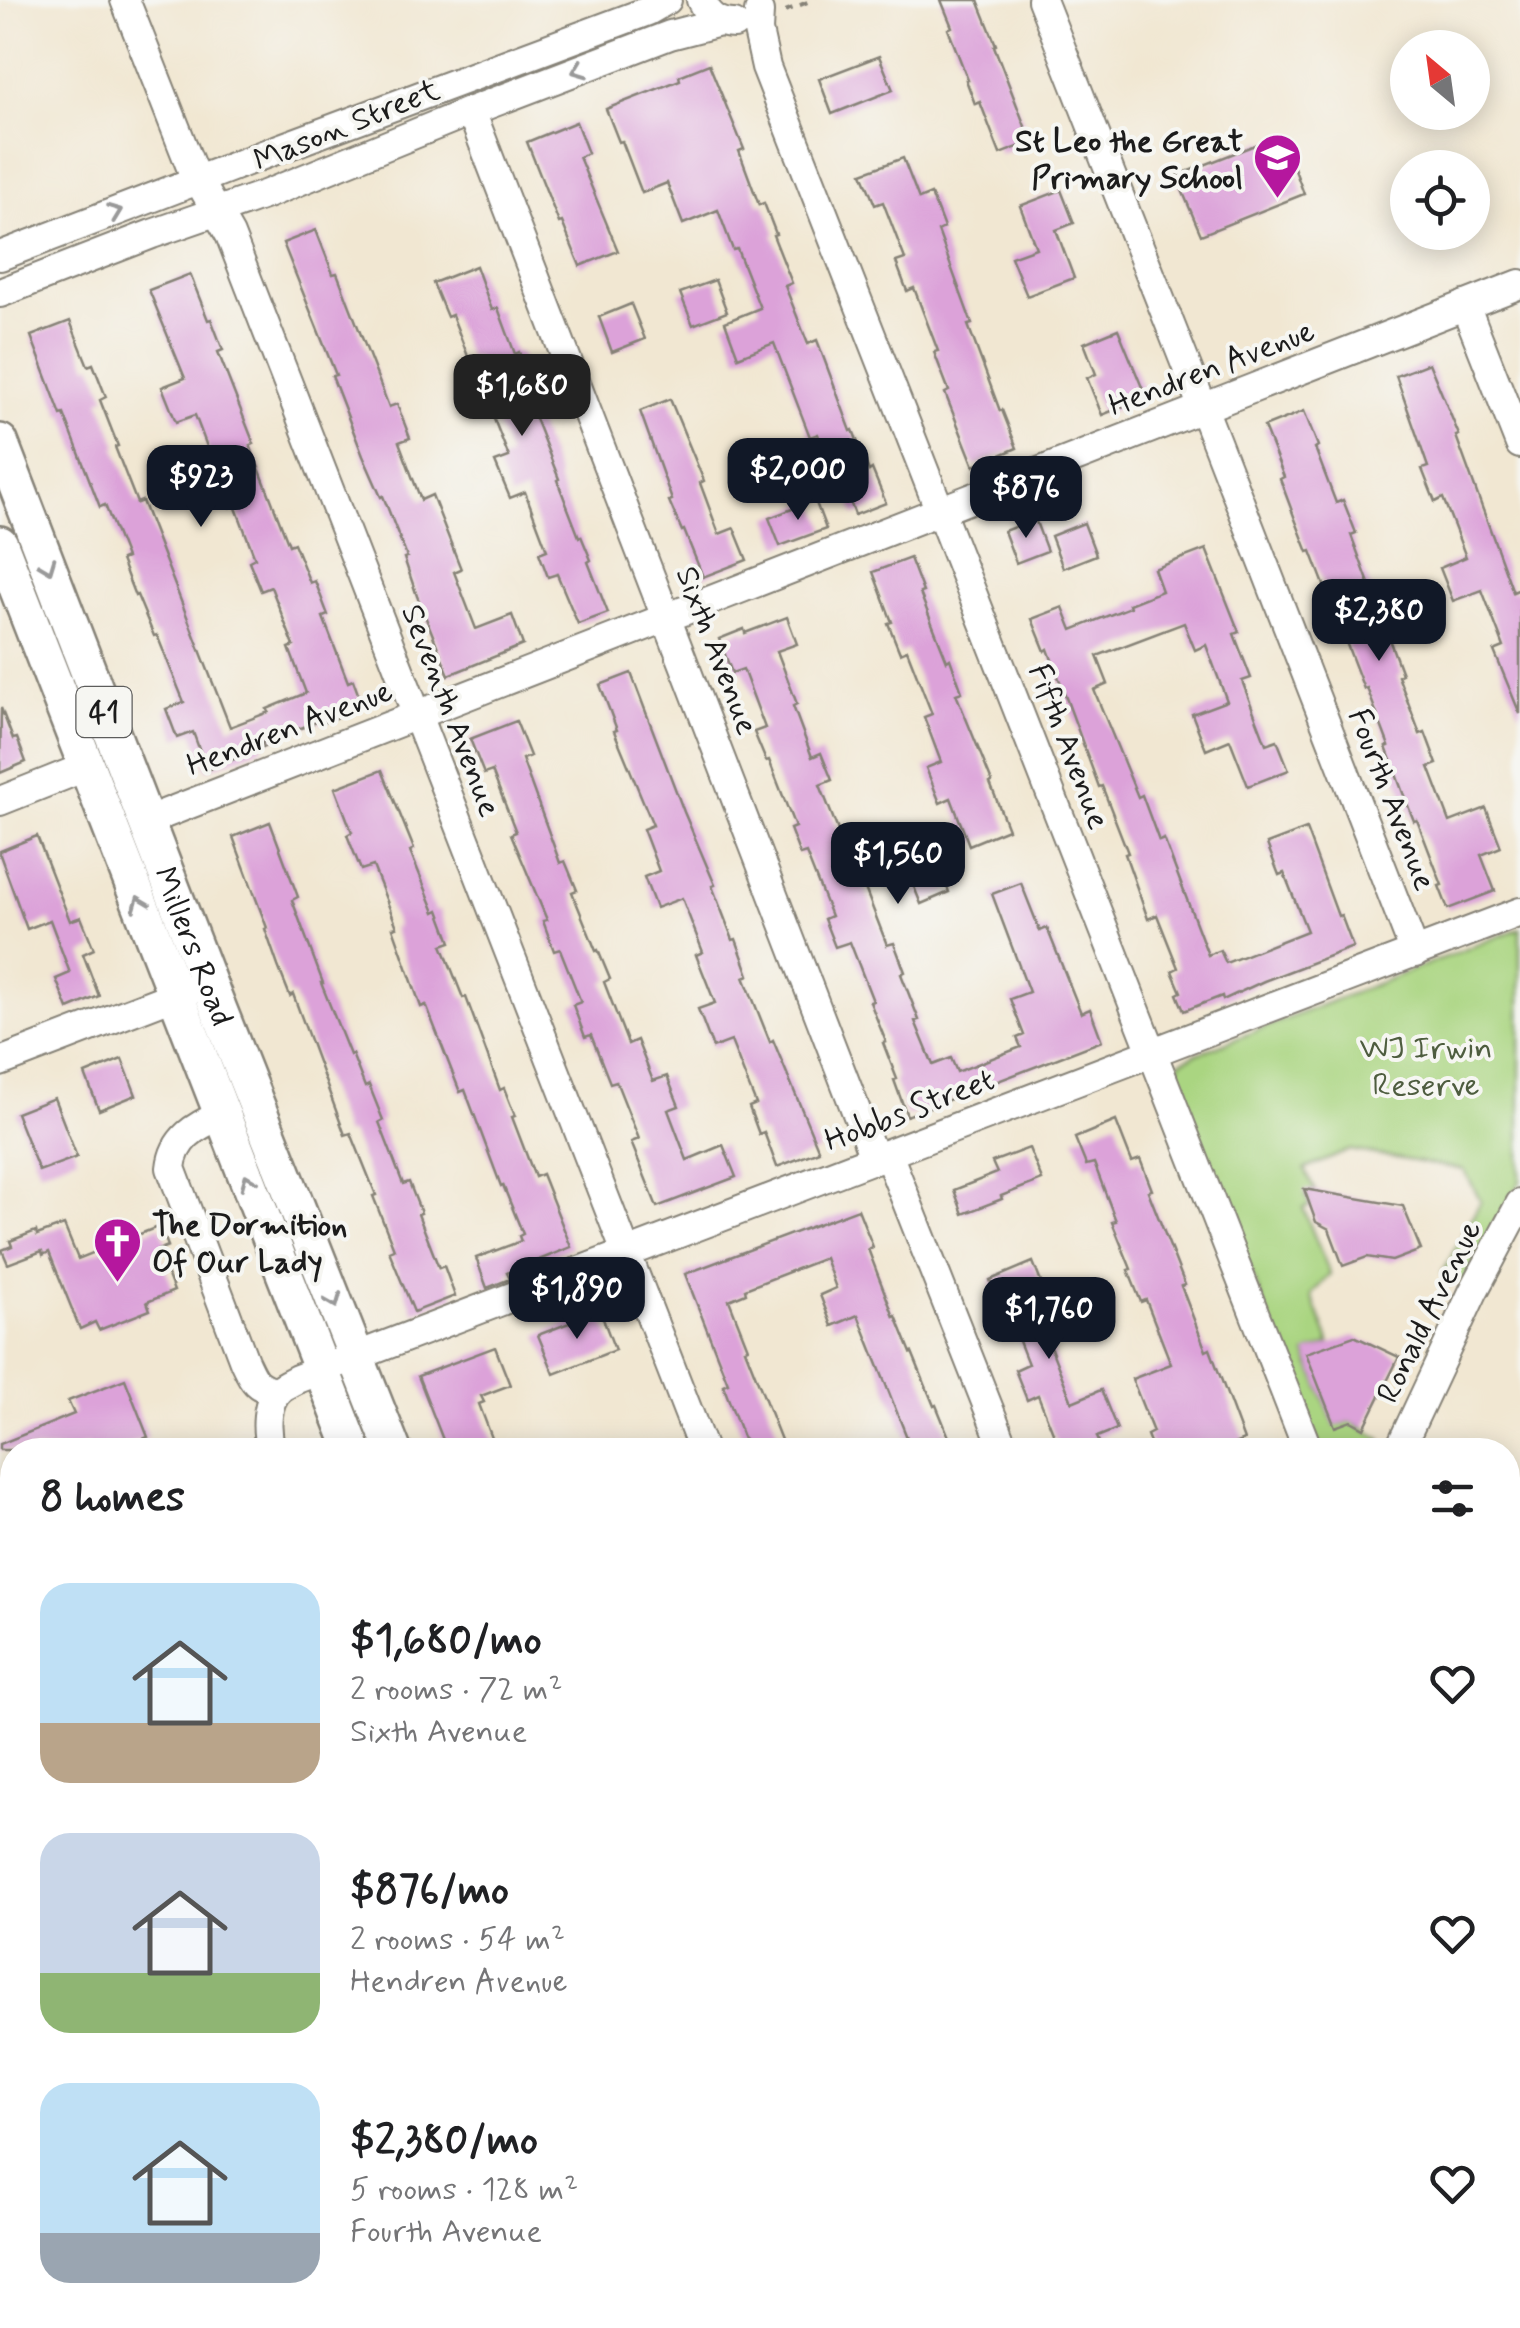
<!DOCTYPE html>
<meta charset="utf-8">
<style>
body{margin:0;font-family:Mynerve,sans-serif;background:#f2f2f2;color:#202124;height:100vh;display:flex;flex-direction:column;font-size:38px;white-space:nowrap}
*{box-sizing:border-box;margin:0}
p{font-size:32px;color:#757577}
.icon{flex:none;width:55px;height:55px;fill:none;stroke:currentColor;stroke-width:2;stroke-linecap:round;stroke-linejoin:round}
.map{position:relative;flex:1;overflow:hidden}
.panel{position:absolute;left:0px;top:1438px;width:1520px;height:892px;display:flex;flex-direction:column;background:#fff;border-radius:40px 40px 0 0;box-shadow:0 5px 25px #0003}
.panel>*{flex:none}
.needle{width:65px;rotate:331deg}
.tools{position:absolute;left:1390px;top:30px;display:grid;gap:20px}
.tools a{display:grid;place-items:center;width:100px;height:100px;border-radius:50%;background:#fff;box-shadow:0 5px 25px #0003;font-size:50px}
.price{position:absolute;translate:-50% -85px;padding:0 22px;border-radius:20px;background:#111827;color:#fff;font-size:32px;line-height:65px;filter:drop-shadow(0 2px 5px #0008)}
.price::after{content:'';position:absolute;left:50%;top:60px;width:30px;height:22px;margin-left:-15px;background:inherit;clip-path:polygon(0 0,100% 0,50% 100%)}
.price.on{background:#222;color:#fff}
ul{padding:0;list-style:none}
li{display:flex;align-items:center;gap:30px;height:250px;padding:0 40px}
li span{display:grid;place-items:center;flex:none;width:280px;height:200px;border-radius:30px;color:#555}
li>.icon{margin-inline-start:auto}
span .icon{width:120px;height:120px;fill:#fffc;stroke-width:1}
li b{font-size:42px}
h2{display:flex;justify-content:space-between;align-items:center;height:120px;padding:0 40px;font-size:42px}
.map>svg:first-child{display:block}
</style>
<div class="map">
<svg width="1520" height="2328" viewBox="0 0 1520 2328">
<rect width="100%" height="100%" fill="#f6f6f2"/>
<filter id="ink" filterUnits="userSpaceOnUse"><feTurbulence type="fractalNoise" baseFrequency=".01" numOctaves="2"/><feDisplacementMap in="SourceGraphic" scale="20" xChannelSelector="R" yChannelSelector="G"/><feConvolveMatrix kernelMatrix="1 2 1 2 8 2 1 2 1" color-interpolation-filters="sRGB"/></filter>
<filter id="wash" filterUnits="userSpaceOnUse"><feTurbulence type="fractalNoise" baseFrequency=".0048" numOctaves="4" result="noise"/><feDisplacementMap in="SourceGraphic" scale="40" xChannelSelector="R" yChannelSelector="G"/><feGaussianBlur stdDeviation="2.25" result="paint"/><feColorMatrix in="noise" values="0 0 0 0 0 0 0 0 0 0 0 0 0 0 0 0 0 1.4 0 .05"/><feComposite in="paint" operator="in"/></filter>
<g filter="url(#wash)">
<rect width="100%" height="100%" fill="#f1e7d2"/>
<!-- green -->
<g fill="#aad581" stroke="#63784e" stroke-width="2.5">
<polygon points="1520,928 1520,1181 1465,1280 1442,1274 1481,1201 1464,1170 1350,1150 1305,1169 1315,1191 1306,1195 1310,1205 1303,1208 1330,1274 1311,1295 1330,1344 1306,1354 1335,1426 1351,1421 1382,1440 1376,1450 1320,1450 1175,1076 1180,1062 1194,1055"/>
<polygon points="621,2318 660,2318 663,2328 625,2328"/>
</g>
<g id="blocks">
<!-- building -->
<g fill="#dca2d9">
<polygon points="941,0 978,0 996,45 994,46 1031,142 1000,154 980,102 975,104 966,80 968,80 948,29 952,27"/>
<polygon points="879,56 893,90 832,114 819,79"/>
<polygon points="709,64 744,149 739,151 759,205 764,203 776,234 773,235 792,283 785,286 808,344 817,340 851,431 853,430 869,471 872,469 886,503 855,515 839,472 834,474 818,434 810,437 774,343 738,357 725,322 760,308 737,249 733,250 718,210 683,224 667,183 642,193 622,141 619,142 606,109 680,80 679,76"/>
<polygon points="576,122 588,153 579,157 618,251 580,266 562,222 559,223 527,142"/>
<polygon points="1265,141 1278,173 1294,167 1304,194 1201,235 1176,176"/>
<polygon points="903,158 919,199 931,194 944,228 938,231 972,324 968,325 1000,411 1002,410 1017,448 974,466 945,393 949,391 934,352 938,351 914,288 907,291 896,262 905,259 883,202 875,205 862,173"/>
<polygon points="1061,190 1074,223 1056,230 1074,278 1027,296 1011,257 1036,248 1020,206"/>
<polygon points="316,230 333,274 337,273 389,407 397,404 410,438 399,442 421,500 432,495 461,569 454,572 476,629 512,615 523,645 449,675 417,596 404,558 407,557 383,496 381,497 363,456 332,376 336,375 283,243"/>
<polygon points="476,266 492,310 498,308 515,354 519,352 533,389 525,393 559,479 557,480 579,537 581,536 591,560 588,562 608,613 578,624 557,574 548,577 539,553 547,550 525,492 510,498 495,462 509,457 492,414 496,413 475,356 469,359 452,315 447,317 433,283"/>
<polygon points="190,274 208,320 211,319 223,350 218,352 254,444 250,445 273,504 289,545 294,543 310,583 315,581 328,615 323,617 348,682 353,680 363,707 320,724 319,721 262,743 264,747 207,770 193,732 177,738 166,709 184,702 157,635 154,636 137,595 135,596 121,560 126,558 105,505 100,507 64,414 61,415 31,336 70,321 88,366 93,364 106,397 100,400 118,446 115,447 137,503 142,501 230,727 269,712 267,709 306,693 289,648 294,646 271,587 261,591 249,561 255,558 235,505 230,507 195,415 176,422 162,387 185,378 149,290"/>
<polygon points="715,280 727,312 693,325 680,293"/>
<polygon points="631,304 645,339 612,352 599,317"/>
<polygon points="1118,329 1146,397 1102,415 1087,378 1096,374 1084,343"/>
<polygon points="1429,363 1459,435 1456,436 1513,592 1520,589 1520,714 1494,651 1504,647 1482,590 1453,601 1440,568 1466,557 1443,498 1435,502 1422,469 1428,467 1396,376"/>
<polygon points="670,399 704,481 700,483 719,534 734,528 747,560 703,577 684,530 682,531 669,501 672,500 640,411"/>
<polygon points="1304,411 1318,446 1315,448 1336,503 1343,500 1356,533 1351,535 1371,589 1374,588 1387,621 1383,623 1402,674 1398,676 1420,734 1425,732 1437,764 1429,767 1450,822 1486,808 1501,847 1481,855 1495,891 1448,909 1439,886 1442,885 1417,820 1414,821 1403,793 1386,747 1389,746 1367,688 1364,689 1311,551 1308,552 1295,519 1280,479 1284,477 1264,427"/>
<polygon points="815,500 826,529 780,546 769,518"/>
<polygon points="1035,519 1047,551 1016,563 1004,531"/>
<polygon points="1084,523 1096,555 1063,568 1051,536"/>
<polygon points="1206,549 1239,632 1234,634 1251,678 1242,681 1266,744 1277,740 1289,770 1248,786 1230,740 1206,750 1192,714 1227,701 1206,645 1195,650 1184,623 1097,656 1108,684 1094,690 1138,797 1142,795 1159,841 1164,839 1208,955 1220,950 1226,963 1307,931 1284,873 1279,875 1267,844 1306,829 1338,916 1341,915 1353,947 1264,981 1223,1000 1222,996 1184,1011 1177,994 1181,992 1172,971 1178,968 1157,915 1148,919 1125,854 1128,853 1102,786 1099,787 1048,649 1045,651 1032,619 1063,607 1072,630 1130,607 1129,604 1162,591 1154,569"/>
<polygon points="910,558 923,592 920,593 947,661 950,659 962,692 956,694 992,782 990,783 1008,829 969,845 951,798 940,803 926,768 941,762 924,717 932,714 907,650 900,653 888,623 892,622 873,572"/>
<polygon points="787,617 797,644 777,651 797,704 793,706 812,757 821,753 832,780 820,785 845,848 855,844 865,870 859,873 887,945 894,943 905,972 901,974 919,1020 915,1021 933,1065 951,1058 957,1072 1021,1047 1017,1038 1024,1035 1010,999 1029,992 992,894 1021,883 1040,931 1047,928 1081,1013 1090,1009 1102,1041 907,1116 894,1080 897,1079 883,1043 886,1042 870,1002 873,1001 850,942 835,947 824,919 831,916 806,853 800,855 790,829 795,827 769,760 766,761 754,732 765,728 743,669 732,673 719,639 744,629 745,633"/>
<polygon points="631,673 684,812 715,885 712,886 733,940 736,939 749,975 744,977 770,1042 773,1040 819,1151 777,1167 764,1132 759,1134 749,1107 756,1104 731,1041 713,1048 698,1009 715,1003 696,955 703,952 682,898 656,908 644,877 659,871 643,829 653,825 614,731 617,730 600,685"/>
<polygon points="1,708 13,739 17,738 26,762 0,773"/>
<polygon points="516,721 530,756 522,759 560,863 565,861 577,890 572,892 596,951 598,950 610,979 604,982 628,1044 637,1040 653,1081 667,1076 679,1106 668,1110 687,1160 723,1145 736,1177 657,1207 631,1142 639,1139 616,1081 610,1083 591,1035 585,1037 573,1005 581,1002 560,949 554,951 543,921 547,920 511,834 516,832 492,771 484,774 470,739"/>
<polygon points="382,770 414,849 410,851 435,912 439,910 451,942 442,945 463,998 466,997 500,1090 504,1088 515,1116 512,1117 535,1177 542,1174 571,1247 507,1273 510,1279 487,1288 476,1258 521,1241 519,1236 523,1234 503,1185 501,1186 465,1090 460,1092 426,1005 421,1007 393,928 397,927 373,866 361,870 347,835 352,832 335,788"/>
<polygon points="270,822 298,897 292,900 323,983 321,983 350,1055 352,1054 365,1087 369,1085 383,1120 379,1122 403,1184 409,1182 421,1213 418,1214 439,1268 444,1266 455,1296 414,1312 389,1251 394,1249 373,1196 376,1195 351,1133 345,1135 293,994 290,996 278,966 265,929 267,928 233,837"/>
<polygon points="37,836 70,921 81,917 94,949 83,954 99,996 68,1009 56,979 70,973 50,920 27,929 0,855 0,851"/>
<polygon points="939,866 949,892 921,904 910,877"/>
<polygon points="122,1059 136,1095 99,1110 85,1074"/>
<polygon points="54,1098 77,1157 39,1171 16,1113"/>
<polygon points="1116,1121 1132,1162 1140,1159 1152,1190 1148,1191 1185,1285 1181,1286 1206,1351 1210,1349 1244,1440 1219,1450 1153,1450 1147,1435 1153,1432 1132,1379 1171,1364 1146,1300 1141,1302 1128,1270 1131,1269 1112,1222 1116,1221 1094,1163 1086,1165 1075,1138"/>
<polygon points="1029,1148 1042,1180 1001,1196 1002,1199 963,1214 954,1190 997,1173 992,1162"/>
<polygon points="1304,1189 1403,1206 1421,1250 1392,1261 1367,1257 1343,1266 1329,1229 1316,1222"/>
<polygon points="858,1209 873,1247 868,1249 894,1317 896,1316 911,1353 912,1352 934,1406 936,1405 951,1442 930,1450 912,1450 858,1315 832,1326 820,1295 836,1288 825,1258 745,1289 746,1293 729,1300 748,1348 745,1349 785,1450 748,1450 723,1385 728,1383 685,1274"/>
<polygon points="64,1225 78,1259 160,1226 168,1246 158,1250 174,1291 147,1302 150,1310 99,1330 95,1322 80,1329 49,1252 43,1255 42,1251 8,1264 2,1250 12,1246 10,1241 36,1231 37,1235"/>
<polygon points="1033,1262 1050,1305 1058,1301 1068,1327 1046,1336 1072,1402 1101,1390 1117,1429 1097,1437 1102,1450 1060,1450 1038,1395 1027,1400 1015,1370 1028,1364 1006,1308 1001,1310 990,1280"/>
<polygon points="600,1311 615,1350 554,1374 538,1335"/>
<polygon points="1354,1336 1399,1357 1364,1428 1351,1421 1335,1427 1306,1353"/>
<polygon points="495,1347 510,1385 481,1396 484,1402 479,1404 495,1446 484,1450 447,1450 418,1376"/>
<polygon points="125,1379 148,1437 115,1450 90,1450 88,1444 72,1450 0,1450 0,1444 74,1414 68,1401"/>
</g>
</g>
</g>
<g filter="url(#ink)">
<use href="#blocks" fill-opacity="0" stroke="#868277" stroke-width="2.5"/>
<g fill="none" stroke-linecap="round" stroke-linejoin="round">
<defs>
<g id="minor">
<polyline points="125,0 191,167 230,235 703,1450"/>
<path d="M701,0C708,15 717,24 734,24"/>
<polyline points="1042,0 1203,408 1415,953"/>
<polyline points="759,12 758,31 766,67 1308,1450"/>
<polyline points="471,111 875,1160"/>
<polyline points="0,256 281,148 648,11 667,0"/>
<polyline points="0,293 152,234 267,194 471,111 670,35 720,22"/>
<polyline points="1465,305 1520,444"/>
<polyline points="0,801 88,766"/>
<polyline points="146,821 1520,284"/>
<polyline points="0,1062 195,987"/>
<path d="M221,1115C196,1126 174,1138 171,1168L244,1361C253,1380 254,1386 276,1392"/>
<polyline points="888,1154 1005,1450"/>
<path d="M271,1450C266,1432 264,1400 282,1387C283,1386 295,1380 297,1379L1520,912"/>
<polyline points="1399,1450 1473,1292 1520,1204"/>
<polyline points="0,1526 12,1521"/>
<polyline points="0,1572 12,1568"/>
<polyline points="1508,1638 1520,1645"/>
<polyline points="0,1839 12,1834"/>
<polyline points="1508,1869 1520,1845"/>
<polyline points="1508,2132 1520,2138"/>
<polyline points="0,2285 12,2280"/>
<polyline points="1039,2318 1043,2328"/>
<polyline points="305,2328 316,2318"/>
<polyline points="391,2328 393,2318"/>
<polyline points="1265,2328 1271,2318"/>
</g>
<g id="major">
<path id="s1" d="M0,442L208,982L393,1450"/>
<polyline points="0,544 353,1450"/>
<polyline points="690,2318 694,2328"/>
<polyline points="729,2318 733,2328"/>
</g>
</defs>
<!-- minor casing -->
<use href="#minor" stroke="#868277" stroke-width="32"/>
<!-- major casing -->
<use href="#major" stroke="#868277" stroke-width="40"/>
<!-- path -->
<polyline stroke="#868277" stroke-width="4" stroke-dasharray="8 8" stroke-linecap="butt" points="785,11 813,0"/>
<!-- minor -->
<use href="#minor" stroke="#fff" stroke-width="28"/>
<!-- major -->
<use href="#major" stroke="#fff" stroke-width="35"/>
</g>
<!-- one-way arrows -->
<defs><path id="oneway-chevron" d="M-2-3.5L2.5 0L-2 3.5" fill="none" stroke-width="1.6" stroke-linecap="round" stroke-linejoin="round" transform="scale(2.5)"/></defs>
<g stroke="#999">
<use href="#oneway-chevron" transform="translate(579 70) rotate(159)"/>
<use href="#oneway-chevron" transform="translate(115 212) rotate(-21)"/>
<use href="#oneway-chevron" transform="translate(48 566) rotate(69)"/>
<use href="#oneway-chevron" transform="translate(140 903) rotate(-111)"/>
<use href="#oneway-chevron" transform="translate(248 1181) rotate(-112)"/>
<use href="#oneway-chevron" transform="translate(334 1301) rotate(68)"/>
</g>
</g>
<!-- icons -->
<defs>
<symbol id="school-pin" viewBox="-11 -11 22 30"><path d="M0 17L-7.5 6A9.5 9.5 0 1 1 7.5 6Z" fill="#b5179e" stroke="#f6f6f2"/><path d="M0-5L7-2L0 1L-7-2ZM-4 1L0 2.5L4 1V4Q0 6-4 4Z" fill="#fff"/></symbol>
<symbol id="church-pin" viewBox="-11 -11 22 30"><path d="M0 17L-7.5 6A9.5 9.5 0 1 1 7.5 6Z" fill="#b5179e" stroke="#f6f6f2"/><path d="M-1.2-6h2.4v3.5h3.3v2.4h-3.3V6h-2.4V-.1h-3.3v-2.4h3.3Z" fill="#fff"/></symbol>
</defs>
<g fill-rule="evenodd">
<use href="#school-pin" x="1250" y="130" width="55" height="75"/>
<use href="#church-pin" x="90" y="1214" width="55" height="75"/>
</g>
<g text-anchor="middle" stroke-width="8" stroke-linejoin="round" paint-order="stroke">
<!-- shield labels -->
<rect fill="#f6f6f2" stroke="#5d5d5c" stroke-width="2.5" x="76.5" y="687" width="55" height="50" rx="8"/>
<g font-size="30" font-weight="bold" fill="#1c1c1c">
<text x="104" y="722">41</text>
</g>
<!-- street labels -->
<g font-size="32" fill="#1c1c1c" stroke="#f6f6f2">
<text transform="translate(346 124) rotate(-22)" y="11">Mason Street</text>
<text transform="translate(1211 367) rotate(-21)" y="11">Hendren Avenue</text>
<text transform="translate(718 650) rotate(69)" y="11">Sixth Avenue</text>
<text transform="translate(452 710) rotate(69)" y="11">Seventh Avenue</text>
<text transform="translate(289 727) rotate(-21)" y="11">Hendren Avenue</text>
<text transform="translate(1070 746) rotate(69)" y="11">Fifth Avenue</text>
<text transform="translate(1393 799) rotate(69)" y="11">Fourth Avenue</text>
<text dy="11" stroke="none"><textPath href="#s1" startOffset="540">Millers Road</textPath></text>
<text transform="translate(909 1109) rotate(-21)" y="11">Hobbs Street</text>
<text transform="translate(1428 1311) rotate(-64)" y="11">Ronald Avenue</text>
</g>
<!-- poi labels -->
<g font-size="32" font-weight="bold" fill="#1c1c1c" stroke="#f6f6f2" text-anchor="end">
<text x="1243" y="151">St Leo the Great<tspan x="1243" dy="37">Primary School</tspan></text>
<text x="152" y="1235" text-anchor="start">The Dormition<tspan x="152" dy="37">Of Our Lady</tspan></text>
</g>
<!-- park labels -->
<g font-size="32" fill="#4e5d3f" stroke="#f6f6f2">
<text x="1426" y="1058">WJ Irwin<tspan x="1426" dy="37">Reserve</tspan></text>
</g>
</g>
</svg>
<div class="tools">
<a><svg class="needle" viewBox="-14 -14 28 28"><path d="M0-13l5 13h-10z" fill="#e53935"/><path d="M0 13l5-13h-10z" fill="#757577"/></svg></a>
<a><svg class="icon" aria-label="locate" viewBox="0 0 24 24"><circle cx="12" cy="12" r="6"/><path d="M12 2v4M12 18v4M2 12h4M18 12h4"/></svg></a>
</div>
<b class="price on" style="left:522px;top:439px">$1,680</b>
<b class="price" style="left:798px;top:523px">$2,000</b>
<b class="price" style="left:201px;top:530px">$923</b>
<b class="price" style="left:1026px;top:541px">$876</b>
<b class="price" style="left:1379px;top:664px">$2,380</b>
<b class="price" style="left:898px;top:907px">$1,560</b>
<b class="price" style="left:577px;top:1342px">$1,890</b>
<b class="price" style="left:1049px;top:1362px">$1,760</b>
<section class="panel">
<h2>8 homes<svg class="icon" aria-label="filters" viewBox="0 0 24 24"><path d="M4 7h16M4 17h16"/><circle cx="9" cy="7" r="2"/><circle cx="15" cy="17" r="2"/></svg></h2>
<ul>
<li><span style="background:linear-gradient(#bfe0f5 70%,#b9a48a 0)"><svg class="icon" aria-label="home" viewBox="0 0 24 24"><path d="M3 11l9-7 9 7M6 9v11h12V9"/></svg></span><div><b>$1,680/mo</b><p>2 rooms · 72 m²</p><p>Sixth Avenue</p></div><svg class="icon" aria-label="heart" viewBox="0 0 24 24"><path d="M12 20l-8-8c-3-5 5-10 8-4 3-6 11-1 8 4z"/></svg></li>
<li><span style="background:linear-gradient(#c9d6e8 70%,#8fb573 0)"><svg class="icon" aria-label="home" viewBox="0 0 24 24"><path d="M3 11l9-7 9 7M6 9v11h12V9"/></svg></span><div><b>$876/mo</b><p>2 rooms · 54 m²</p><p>Hendren Avenue</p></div><svg class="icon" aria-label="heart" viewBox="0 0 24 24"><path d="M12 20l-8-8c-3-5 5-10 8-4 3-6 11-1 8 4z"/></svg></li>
<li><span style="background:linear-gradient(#bfe0f5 75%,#9aa5b1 0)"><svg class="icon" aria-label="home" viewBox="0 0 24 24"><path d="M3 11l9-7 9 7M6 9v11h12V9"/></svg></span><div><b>$2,380/mo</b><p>5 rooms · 128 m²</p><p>Fourth Avenue</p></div><svg class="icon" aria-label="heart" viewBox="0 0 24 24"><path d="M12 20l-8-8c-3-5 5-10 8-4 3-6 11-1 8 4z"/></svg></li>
</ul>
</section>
</div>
